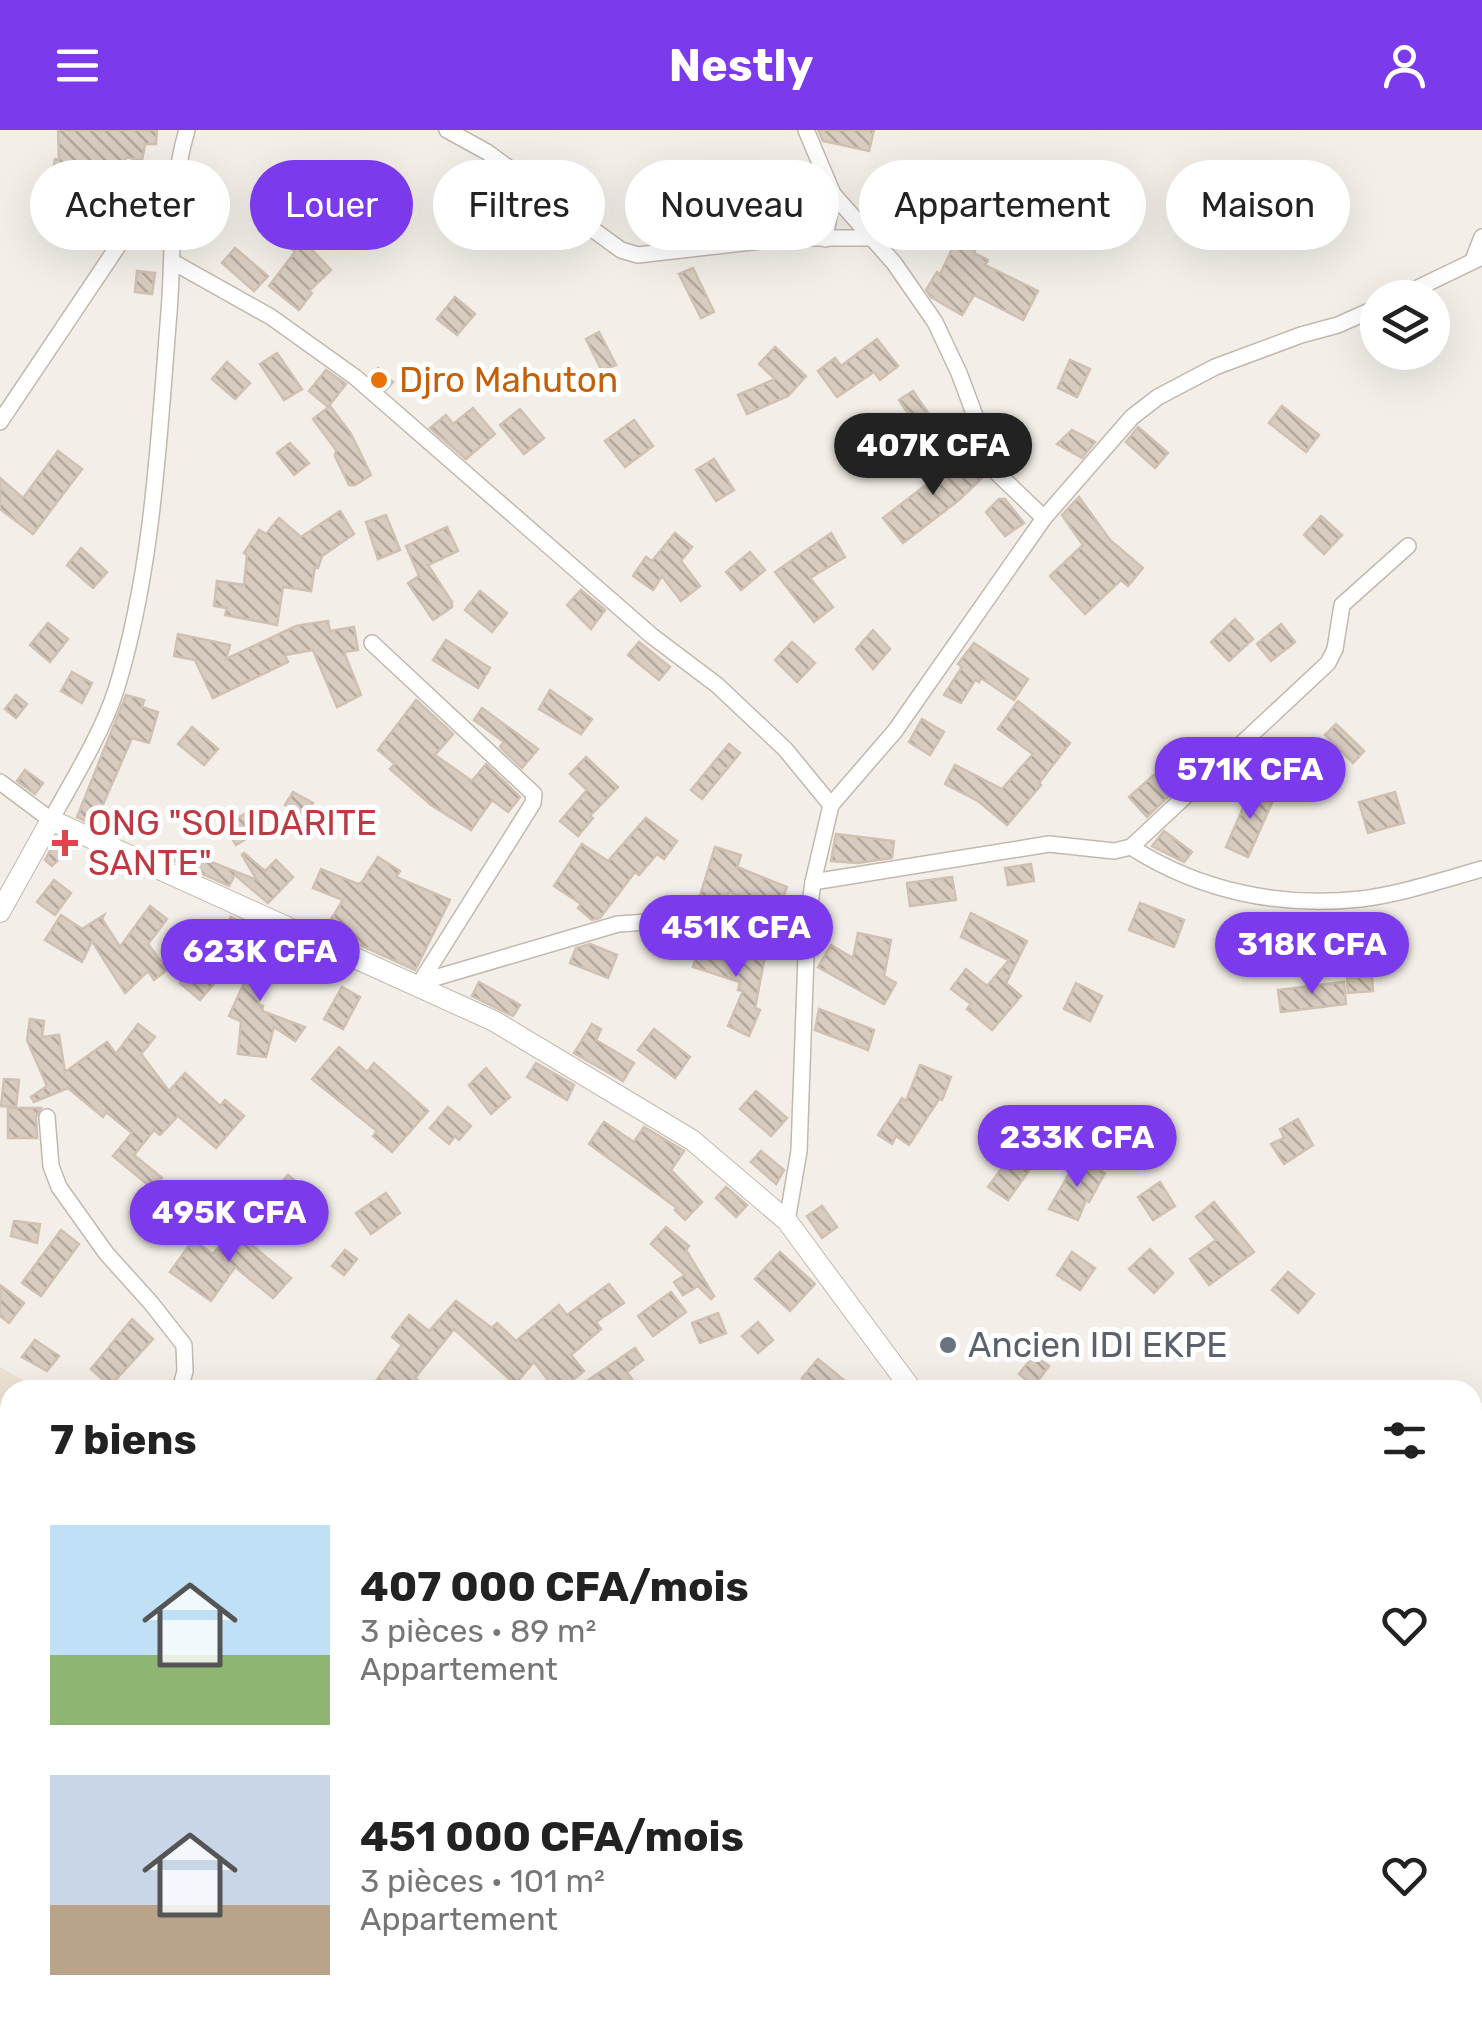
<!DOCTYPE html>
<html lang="fr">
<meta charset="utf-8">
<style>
body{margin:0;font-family:Rubik,sans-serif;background:#f2f2f2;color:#222;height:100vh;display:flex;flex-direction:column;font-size:38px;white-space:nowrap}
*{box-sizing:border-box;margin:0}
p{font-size:32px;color:#767676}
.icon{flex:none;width:55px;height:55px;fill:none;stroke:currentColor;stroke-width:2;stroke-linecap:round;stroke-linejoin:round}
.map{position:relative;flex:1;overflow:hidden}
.side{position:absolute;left:0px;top:1250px;width:1482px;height:640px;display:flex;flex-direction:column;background:#fff;border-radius:30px 30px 0 0;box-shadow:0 10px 40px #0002}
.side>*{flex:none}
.banner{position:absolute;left:30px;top:30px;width:1422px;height:90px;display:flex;gap:20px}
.buttons{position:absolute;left:1360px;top:150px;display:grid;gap:20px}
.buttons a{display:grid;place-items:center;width:90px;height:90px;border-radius:50%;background:#fff;box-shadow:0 10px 40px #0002;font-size:50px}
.price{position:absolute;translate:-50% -85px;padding:0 22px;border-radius:35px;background:#7c3aed;color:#fff;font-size:32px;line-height:65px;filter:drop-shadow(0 2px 5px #0008)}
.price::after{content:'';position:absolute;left:50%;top:60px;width:30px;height:22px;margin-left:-15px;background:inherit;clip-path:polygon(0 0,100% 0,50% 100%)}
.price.on{background:#222;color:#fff}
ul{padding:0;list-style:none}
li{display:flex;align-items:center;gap:30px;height:250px;padding:0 50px}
li span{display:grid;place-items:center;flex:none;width:280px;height:200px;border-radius:0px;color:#555}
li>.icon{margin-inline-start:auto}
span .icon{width:120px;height:120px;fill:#fffc;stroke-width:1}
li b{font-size:42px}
h2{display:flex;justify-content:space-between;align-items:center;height:120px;padding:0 50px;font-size:42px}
.chip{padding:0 35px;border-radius:45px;background:#fff;box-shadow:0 10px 40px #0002;font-size:35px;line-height:90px}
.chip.on{background:#7c3aed;color:#fff}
header{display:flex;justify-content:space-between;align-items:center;height:130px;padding:0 50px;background:#7c3aed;color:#fff;font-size:45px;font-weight:700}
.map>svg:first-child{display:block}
</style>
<header><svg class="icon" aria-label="menu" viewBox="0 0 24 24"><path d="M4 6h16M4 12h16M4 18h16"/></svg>Nestly<svg class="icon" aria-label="person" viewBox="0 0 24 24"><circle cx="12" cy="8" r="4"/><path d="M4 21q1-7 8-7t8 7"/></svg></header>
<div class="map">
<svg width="1482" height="1890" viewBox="0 0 1482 1890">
<defs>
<pattern id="building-back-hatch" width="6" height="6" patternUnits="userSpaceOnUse" patternTransform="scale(2.5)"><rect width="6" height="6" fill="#d8ccc0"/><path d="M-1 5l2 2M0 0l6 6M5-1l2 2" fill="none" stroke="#b1a79d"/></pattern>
</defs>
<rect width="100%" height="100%" fill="#f3efe8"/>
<!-- education -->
<polygon fill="#ece2d2" points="0,1237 40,1260 10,1260 10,1499 0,1497"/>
<!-- building -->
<g fill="url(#building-back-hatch)" stroke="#d0c0b1" stroke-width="2.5">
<polygon points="58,0 157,0 156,14 145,14 142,31 126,27 119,70 50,59 55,29 59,30"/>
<polygon points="818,0 874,0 869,21 823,11"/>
<polygon points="697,48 726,56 719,83 690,75"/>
<polygon points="951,78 985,90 974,123 988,130 985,135 1038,161 1023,190 974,165 962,185 931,167 926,160 937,142 940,144 959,105 944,100"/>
<polygon points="289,84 305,99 298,105 331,140 309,161 312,163 299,180 269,156 295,122 273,100"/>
<polygon points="235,118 268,146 254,161 222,133"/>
<polygon points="693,138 714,182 701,188 679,144"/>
<polygon points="137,141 155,143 152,164 135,162"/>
<polygon points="455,167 475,184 457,205 437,189"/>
<polygon points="599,202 616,235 602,241 586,209"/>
<polygon points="877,209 898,236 880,250 874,242 837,267 818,241 835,228 841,236"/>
<polygon points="775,217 806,246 788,266 747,284 738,265 775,249 759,234"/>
<polygon points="277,223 302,259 284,270 260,234"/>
<polygon points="1070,230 1090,239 1077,267 1058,258"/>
<polygon points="227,232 250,253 235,269 212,249"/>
<polygon points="378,238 393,252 386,260 371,246"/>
<polygon points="326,240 346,254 328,277 309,261"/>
<polygon points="913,261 930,286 916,295 899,270"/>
<polygon points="330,276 351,304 371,345 355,355 349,355 335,326 336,320 313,289"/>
<polygon points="1282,276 1319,305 1306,322 1269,293"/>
<polygon points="473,278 495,304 466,329 430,298 446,285 453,294"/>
<polygon points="520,279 544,308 524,324 500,295"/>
<polygon points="634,290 653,316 625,337 605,311"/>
<polygon points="1138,297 1168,323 1155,338 1126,312"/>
<polygon points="1072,300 1095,312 1082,328 1057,314"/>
<polygon points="290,313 309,333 294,345 277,323"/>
<polygon points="58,321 82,339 33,404 0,379 0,348 23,368"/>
<polygon points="958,321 982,348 959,370 903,413 883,388 948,338 944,334"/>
<polygon points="714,329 734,360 716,371 696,340"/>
<polygon points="1079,367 1110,410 1143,438 1128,456 1121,450 1085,484 1050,446 1083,415 1062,385"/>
<polygon points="999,369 1005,369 1024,393 1005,406 986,382"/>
<polygon points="340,381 354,404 322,426 318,438 315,437 311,461 283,457 277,495 225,485 227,478 214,476 217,451 244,455 247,425 244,423 259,400 266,404 279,388 301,407"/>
<polygon points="386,385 400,420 378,429 366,392"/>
<polygon points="1321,386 1342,405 1324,424 1304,405"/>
<polygon points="447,397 458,421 428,435 452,472 452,477 433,490 408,453 419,446 406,416"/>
<polygon points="675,403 692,417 681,431 700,456 681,471 662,446 653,460 633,446 646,427 652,431"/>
<polygon points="831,403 845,427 810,448 833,477 814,492 775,442"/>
<polygon points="81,418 107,442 93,458 67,435"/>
<polygon points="750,422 765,440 741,460 726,442"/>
<polygon points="581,460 605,480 591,499 567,475"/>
<polygon points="480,461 507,483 492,502 465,480"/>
<polygon points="1235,489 1253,509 1229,531 1211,512"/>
<polygon points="328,491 330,501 354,497 358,520 344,522 361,565 337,577 313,520 285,525 288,532 213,568 195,530 174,526 178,504 230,515 226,529 296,496"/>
<polygon points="48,493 68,509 50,532 30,515"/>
<polygon points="1281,494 1295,512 1271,531 1257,514"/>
<polygon points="873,500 890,519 873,539 856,519"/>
<polygon points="446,510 490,538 478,558 433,530"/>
<polygon points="639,512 670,537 659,550 628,525"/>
<polygon points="792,512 815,533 797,552 775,530"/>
<polygon points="974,513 1028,549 1014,570 981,548 979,552 975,550 961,573 944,565 962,537 958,534"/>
<polygon points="72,542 92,553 82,573 61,561"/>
<polygon points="550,560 592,589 581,604 539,579"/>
<polygon points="16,565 27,574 16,588 5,579"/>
<polygon points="126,565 144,570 142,577 158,582 149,613 132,608 94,695 77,687"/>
<polygon points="416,570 453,604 435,625 472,651 486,634 520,667 508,682 492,670 471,700 431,675 390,639 395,634 378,620"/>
<polygon points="1018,571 1070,613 1039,653 1041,655 1007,695 978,671 945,654 955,635 1002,659 1033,624 998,599"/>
<polygon points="482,578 538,619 522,638 500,617 504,612 474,590"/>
<polygon points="922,589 944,602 930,625 909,612"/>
<polygon points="1336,594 1364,621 1353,633 1325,605"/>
<polygon points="192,597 218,619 204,635 178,614"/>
<polygon points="729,614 740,623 702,669 691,660"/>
<polygon points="586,627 618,657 590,686 593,688 578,706 560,691 587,660 570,644"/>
<polygon points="25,640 43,653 35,664 17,651"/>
<polygon points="1156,643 1173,662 1147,687 1129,667"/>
<polygon points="1252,657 1275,666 1248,727 1226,717"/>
<polygon points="293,662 313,673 305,686 285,675"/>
<polygon points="1395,662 1404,693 1368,703 1359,672"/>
<polygon points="251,680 262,699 236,715 224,696"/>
<polygon points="646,688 677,711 664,729 657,724 639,745 635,742 600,788 592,790 578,778 581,774 554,756 582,714 608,731"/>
<polygon points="1164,701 1192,722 1184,732 1152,716"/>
<polygon points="836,704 894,711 892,728 858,733 831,731"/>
<polygon points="56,710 68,720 52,736 45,730"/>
<polygon points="715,717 741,725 737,737 787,757 778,781 729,762 724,778 698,772"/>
<polygon points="178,719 257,750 242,725 244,723 265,741 276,730 293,747 268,773 235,745 229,756 174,731"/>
<polygon points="378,727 400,741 396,747 450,770 415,840 325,799 343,770 313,758 321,739 358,754 362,752"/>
<polygon points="1031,734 1034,751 1008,755 1005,738"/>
<polygon points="952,747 956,770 910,776 907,753"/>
<polygon points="54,750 71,763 55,785 37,772"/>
<polygon points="1140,773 1184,790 1174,817 1129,800"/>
<polygon points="150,776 167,789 148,814 167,840 154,850 148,841 125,863 92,811 82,832 45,810 61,785 82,799 104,785 102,789 120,817"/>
<polygon points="971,783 1027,811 1006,853 1021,866 992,900 967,879 971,874 951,859 966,839 987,856 1009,830 961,807"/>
<polygon points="231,787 259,801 244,818 221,807"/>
<polygon points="262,803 284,813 258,874 263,876 262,881 305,897 295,911 274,897 266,927 238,924 241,891 229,886 257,824 254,822"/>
<polygon points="858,803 891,810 884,846 896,853 884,874 818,837 831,815 853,828"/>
<polygon points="701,812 745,825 765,826 755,878 760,880 749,906 728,896 743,861 738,860 740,852 693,837"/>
<polygon points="590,814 617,825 608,848 570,833 576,818"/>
<polygon points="199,831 219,848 200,870 180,853"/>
<polygon points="1372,846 1373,861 1348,863 1347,848"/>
<polygon points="479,852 520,875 513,886 472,866"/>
<polygon points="1344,852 1346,874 1281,882 1278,860"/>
<polygon points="1076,853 1102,866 1090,891 1064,879"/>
<polygon points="342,857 360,867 343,899 324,889"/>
<polygon points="819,879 874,900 868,920 815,900"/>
<polygon points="30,889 44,891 42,907 59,905 65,942 107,912 116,924 138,894 155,907 141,924 169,961 185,943 220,976 225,970 244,986 216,1018 178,986 160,1005 154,1000 134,1025 162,1048 153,1059 113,1026 132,1003 106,982 103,987 68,958 34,972 31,967 47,956 27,910"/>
<polygon points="592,894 601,899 596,910 634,933 623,951 574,923"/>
<polygon points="654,899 690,927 675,948 638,920"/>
<polygon points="339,917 367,942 374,933 428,981 392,1022 373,1006 377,1001 312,949"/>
<polygon points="536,933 574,955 567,970 527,947"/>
<polygon points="920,935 951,947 942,970 939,969 909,1015 896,1006 892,1014 878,1005 902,968 906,971"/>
<polygon points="486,938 510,967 491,984 469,955"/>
<polygon points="4,949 19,950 16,977 1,976"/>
<polygon points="756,961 787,988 771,1006 740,979"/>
<polygon points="448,977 471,996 459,1010 455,1006 449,1014 430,998"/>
<polygon points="8,978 41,978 36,987 37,1008 8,1008"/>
<polygon points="1298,989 1313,1015 1284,1034 1271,1014 1284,1008 1280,999"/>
<polygon points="604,992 634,1012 644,997 684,1021 671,1040 702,1072 685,1090 675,1080 677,1078 589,1014"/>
<polygon points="761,1021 784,1040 776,1054 751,1032"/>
<polygon points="1011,1026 1030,1039 1008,1070 988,1057"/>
<polygon points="1078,1028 1105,1043 1089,1072 1086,1070 1078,1090 1049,1079"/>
<polygon points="288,1045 314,1067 300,1083 275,1060"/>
<polygon points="1160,1052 1175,1076 1153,1090 1138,1067"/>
<polygon points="726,1057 747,1075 736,1087 716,1068"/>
<polygon points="386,1063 400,1083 371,1104 356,1083"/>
<polygon points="1214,1072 1254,1122 1209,1155 1190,1129 1216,1110 1196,1087"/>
<polygon points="822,1076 837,1097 822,1108 807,1086"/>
<polygon points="240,1090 261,1107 253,1116 291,1148 273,1168 235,1137 211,1171 170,1142 193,1110 213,1124"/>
<polygon points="14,1091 40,1094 37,1113 11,1106"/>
<polygon points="666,1097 689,1116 686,1120 714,1166 711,1169 698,1156 683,1165 674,1152 685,1145 651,1114"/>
<polygon points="61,1100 79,1114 41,1166 22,1153"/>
<polygon points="1150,1119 1173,1143 1154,1163 1129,1139"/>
<polygon points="345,1120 357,1129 344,1145 332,1136"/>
<polygon points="780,1122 815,1154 790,1181 755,1149"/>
<polygon points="1072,1122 1095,1138 1080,1160 1057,1145"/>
<polygon points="1288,1142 1314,1164 1298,1183 1272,1160"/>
<polygon points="609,1154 624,1173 596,1192 601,1199 571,1225 584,1241 560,1260 556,1260 534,1232 515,1254 454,1199 415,1248 419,1251 413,1260 388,1260 376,1251 402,1215 392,1207 409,1185 429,1201 456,1171 492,1198 497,1193 516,1211 559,1175 567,1185"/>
<polygon points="0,1155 24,1173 9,1193 0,1186"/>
<polygon points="671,1162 686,1182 653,1206 638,1186"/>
<polygon points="718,1183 726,1203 700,1213 692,1193"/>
<polygon points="132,1189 153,1209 110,1256 91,1239"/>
<polygon points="758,1192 773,1210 758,1223 742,1206"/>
<polygon points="35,1210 59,1226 47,1241 22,1227"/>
<polygon points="635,1218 643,1230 627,1242 632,1249 615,1260 574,1260"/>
<polygon points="1034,1225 1049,1236 1034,1256 1019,1244"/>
<polygon points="818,1229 856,1260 816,1260 802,1248"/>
</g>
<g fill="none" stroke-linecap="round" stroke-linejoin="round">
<defs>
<g id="minor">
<polyline points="447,0 487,22 621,120 638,125 787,108 869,108"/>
<polyline points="806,0 833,64 894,133 935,192 959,243 996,342 1044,388"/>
<polyline points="825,109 833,64"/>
<polyline points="1473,130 1482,107"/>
<polyline points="173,132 271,187 355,247 652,506 717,555 785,619 831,675"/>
<polyline points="1397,168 1482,127"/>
<polyline points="0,292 130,98 150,77 173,62"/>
<polyline points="372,513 534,664 533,673 418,856"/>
<path d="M0,652L51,690C73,650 102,603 116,560C153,441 159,306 169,182C174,120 169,59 187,0"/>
<path d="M1131,717C1199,761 1281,778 1361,769C1401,764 1443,750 1482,739"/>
<polyline points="813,752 1049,714 1114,721 1131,717 1328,533 1335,519 1342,475 1408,416"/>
<polyline points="421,852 618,794 709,788 807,797"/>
<polyline points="47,987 51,1036 59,1057 106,1123 151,1173 184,1215 185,1241 180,1260"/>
<polyline points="787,1091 799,1021 807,797 813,752 831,675 895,601 1044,388 1132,287 1158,267 1215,237 1301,205 1338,195 1378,177"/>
<polyline points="1472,1305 1482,1302"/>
<polyline points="0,1509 10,1510"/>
<polyline points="1472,1829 1482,1815"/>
<polyline points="820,1880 834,1890"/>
<polyline points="953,1890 958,1880"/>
<polyline points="1200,1890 1215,1880"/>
<polyline points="1428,1890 1435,1880"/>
</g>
<g id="tertiary">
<polyline points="0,782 51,690 494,891 692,1010 787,1091 912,1260"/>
<polyline points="1352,1880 1359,1890"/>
</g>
</defs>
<!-- minor casing -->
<use href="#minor" stroke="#c2b8ad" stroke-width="18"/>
<!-- tertiary casing -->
<use href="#tertiary" stroke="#c2b8ad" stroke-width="22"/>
<!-- minor -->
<use href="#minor" stroke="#fff" stroke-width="15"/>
<!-- tertiary -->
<use href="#tertiary" stroke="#fff" stroke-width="20"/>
</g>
<!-- markers -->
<circle fill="#e8710a" stroke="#fff" stroke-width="4" cx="379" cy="250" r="10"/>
<path fill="#e0444e" stroke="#fff" stroke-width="4" d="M60 698h10v10h10v10h-10v10h-10v-10h-10v-10h10z"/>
<circle fill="#6b7280" stroke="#fff" stroke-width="4" cx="948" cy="1215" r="10"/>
<g text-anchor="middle" stroke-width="10" stroke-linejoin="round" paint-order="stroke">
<!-- food labels -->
<g font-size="35" fill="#c56008" stroke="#fff" text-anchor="start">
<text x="399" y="262">Djro Mahuton</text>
</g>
<!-- health labels -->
<g font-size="35" fill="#be3a42" stroke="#fff" text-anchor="start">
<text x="88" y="705">ONG "SOLIDARITE<tspan x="88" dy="40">SANTE"</tspan></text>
</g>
<!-- worship labels -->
<g font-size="35" fill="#5b616d" stroke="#fff" text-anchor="start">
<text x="968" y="1227">Ancien IDI EKPE</text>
</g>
</g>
</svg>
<div class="buttons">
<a><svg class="icon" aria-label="layers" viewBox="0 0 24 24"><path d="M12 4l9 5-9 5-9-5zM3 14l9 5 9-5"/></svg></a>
</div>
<b class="price on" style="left:933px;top:368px">407K CFA</b>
<b class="price" style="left:1250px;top:692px">571K CFA</b>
<b class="price" style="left:736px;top:850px">451K CFA</b>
<b class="price" style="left:1312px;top:867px">318K CFA</b>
<b class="price" style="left:260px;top:874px">623K CFA</b>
<b class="price" style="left:1077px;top:1060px">233K CFA</b>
<b class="price" style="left:229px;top:1135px">495K CFA</b>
<div class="banner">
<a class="chip">Acheter</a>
<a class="chip on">Louer</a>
<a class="chip">Filtres</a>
<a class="chip">Nouveau</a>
<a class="chip">Appartement</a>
<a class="chip">Maison</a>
</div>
<section class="side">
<h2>7 biens<svg class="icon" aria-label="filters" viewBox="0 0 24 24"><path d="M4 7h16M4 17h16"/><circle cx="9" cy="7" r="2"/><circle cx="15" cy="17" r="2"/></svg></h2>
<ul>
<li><span style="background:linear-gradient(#bfe0f5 65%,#8fb573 0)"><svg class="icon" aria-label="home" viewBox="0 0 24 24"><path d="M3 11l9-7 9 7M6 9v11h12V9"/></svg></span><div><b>407 000 CFA/mois</b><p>3 pièces · 89 m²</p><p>Appartement</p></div><svg class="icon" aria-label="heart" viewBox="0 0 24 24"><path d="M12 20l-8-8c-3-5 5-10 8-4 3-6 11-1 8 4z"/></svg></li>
<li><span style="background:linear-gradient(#c9d6e8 65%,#b9a48a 0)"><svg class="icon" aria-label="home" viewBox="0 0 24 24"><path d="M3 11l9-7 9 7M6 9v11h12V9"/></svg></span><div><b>451 000 CFA/mois</b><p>3 pièces · 101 m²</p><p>Appartement</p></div><svg class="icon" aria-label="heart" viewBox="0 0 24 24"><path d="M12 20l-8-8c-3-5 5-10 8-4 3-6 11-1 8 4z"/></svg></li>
</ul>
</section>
</div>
